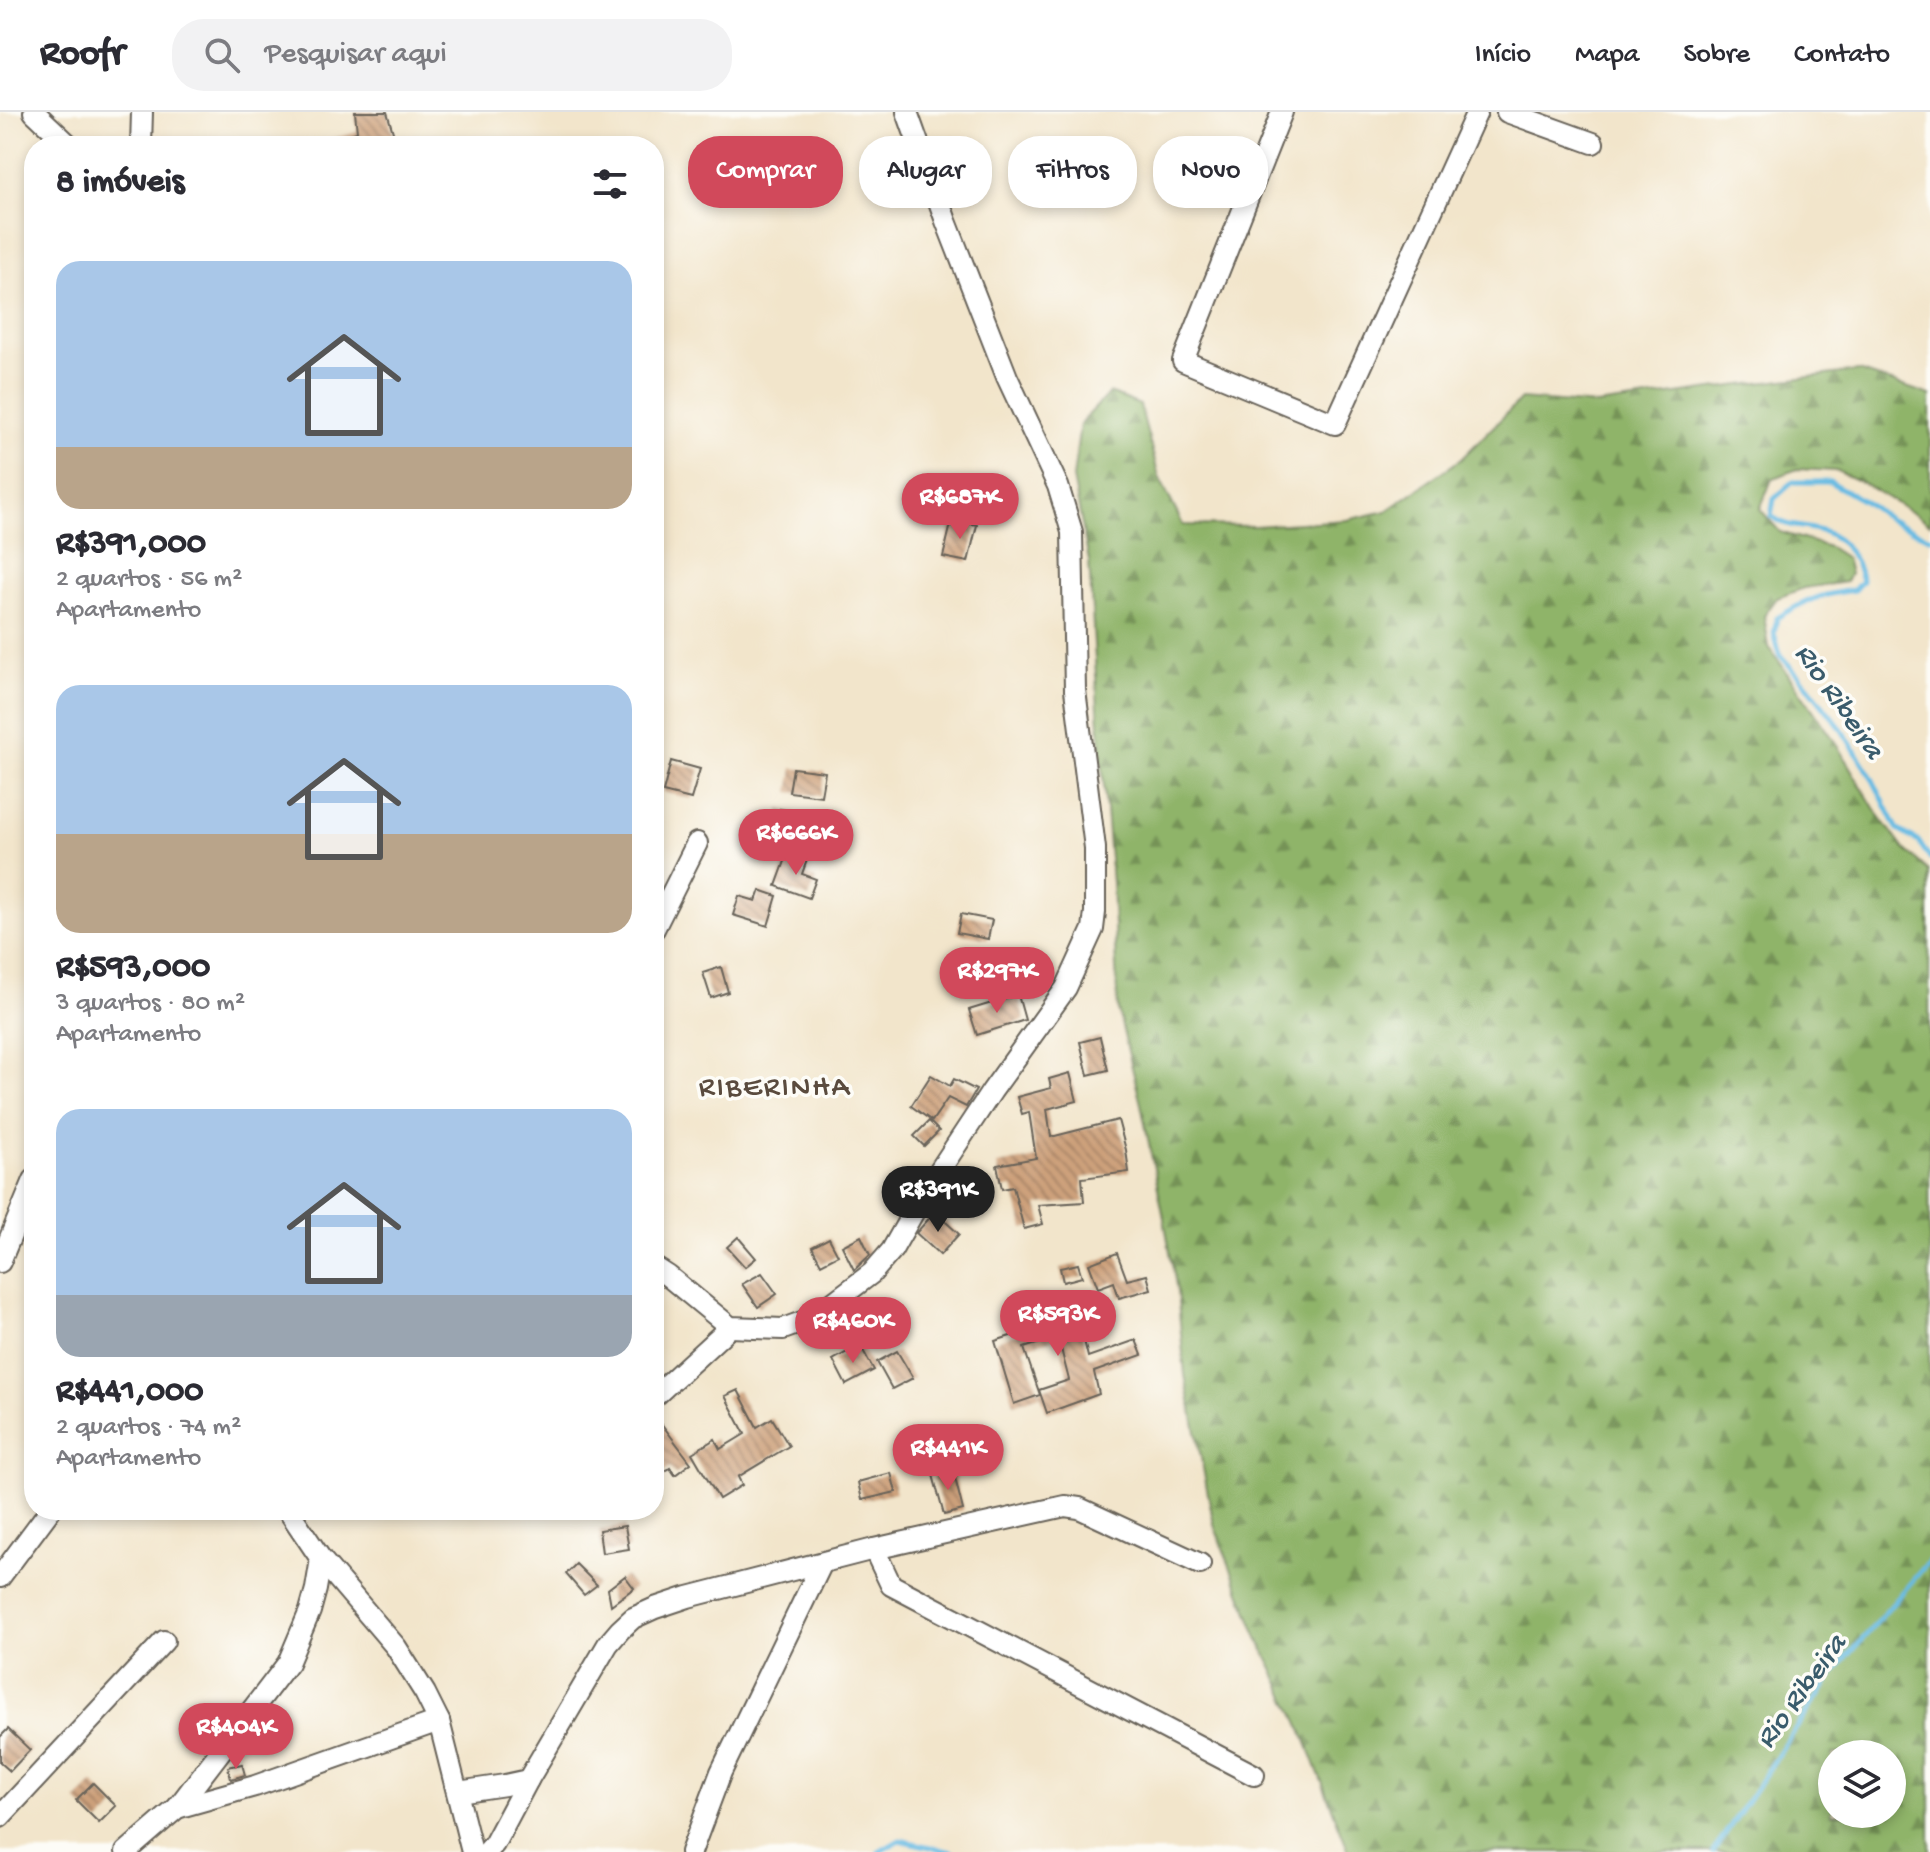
<!DOCTYPE html>
<html lang="pt">
<meta charset="utf-8">
<style>
body{margin:0;font-family:"Gochi Hand",sans-serif;background:#f2f2f3;color:#2b2b33;height:100vh;display:flex;flex-direction:column;font-size:30px;white-space:nowrap}
*{box-sizing:border-box;margin:0}
p{font-size:26px;color:#7c7c81}
.icon{flex:none;width:44px;height:44px;fill:none;stroke:currentColor;stroke-width:2;stroke-linecap:round;stroke-linejoin:round}
.map{position:relative;flex:1;overflow:hidden}
.panel{position:absolute;left:24px;top:24px;width:640px;height:1384px;display:flex;flex-direction:column;background:#fff;border-radius:32px;box-shadow:0 4px 12px #0003}
.panel>*{flex:none}
.guide{position:absolute;left:688px;top:24px;width:760px;height:72px;display:flex;gap:16px}
.fabs{position:absolute;left:1818px;top:1628px;display:grid;gap:16px}
.fabs a{display:grid;place-items:center;width:88px;height:88px;border-radius:50%;background:#fff;box-shadow:0 4px 12px #0003;font-size:40px}
.price{position:absolute;translate:-50% -68px;padding:0 18px;border-radius:28px;background:#d1495b;color:#fff;font-size:26px;line-height:52px;filter:drop-shadow(0 2px 4px #0008)}
.price::after{content:'';position:absolute;left:50%;top:48px;width:24px;height:18px;margin-left:-12px;background:inherit;clip-path:polygon(0 0,100% 0,50% 100%)}
.price.current{background:#222;color:#fff}
ul{padding:0;list-style:none}
li{display:grid;align-content:center;gap:16px;height:424px;padding:0 32px}
li span{display:grid;place-items:center;height:248px;border-radius:24px;color:#555}
li>.icon{margin-inline-start:auto}
span .icon{width:144px;height:144px;fill:#fffc;stroke-width:1}
li b{font-size:34px}
h2{display:flex;justify-content:space-between;align-items:center;height:96px;padding:0 32px;font-size:34px}
.pill{padding:0 28px;border-radius:32px;background:#fff;box-shadow:0 4px 12px #0003;font-size:28px;line-height:72px}
.pill.current{background:#d1495b;color:#fff}
header{display:flex;align-items:center;gap:48px;box-sizing:border-box;height:112px;padding:0 40px;background:#fff;border-bottom:2px solid #e1e1e2}
header strong{font-size:38px}
nav{display:flex;gap:44px;margin-inline-start:auto;font-size:28px}
.search{width:560px;height:72px;background:#f2f2f3;display:flex;align-items:center;gap:20px;box-sizing:border-box;padding:0 28px;border-radius:32px;color:#7c7c81;font-size:30px}
.map>svg:first-child{display:block}
</style>
<header>
<strong>Roofr</strong>
<div class="search"><svg class="icon" aria-label="search" viewBox="0 0 24 24"><circle cx="10" cy="10" r="6"/><path d="M15 15l6 6"/></svg>Pesquisar aqui</div>
<nav><a>Início</a><a>Mapa</a><a>Sobre</a><a>Contato</a></nav>
</header>
<div class="map">
<svg width="1930" height="1740" viewBox="0 0 1930 1740">
<defs>
<pattern id="forest-firs" width="22" height="20" patternUnits="userSpaceOnUse" patternTransform="scale(2)"><rect width="22" height="20" fill="#8fb469"/><path d="M5 1l3.5 6h-7zM16 11l3.5 6h-7z" fill="#749256"/></pattern>
<pattern id="building-back-hatch" width="6" height="6" patternUnits="userSpaceOnUse" patternTransform="scale(2)"><rect width="6" height="6" fill="#cda17c"/><path d="M-1 5l2 2M0 0l6 6M5-1l2 2" fill="none" stroke="#a68265"/></pattern>
</defs>
<rect width="100%" height="100%" fill="#fdfcf7"/>
<filter id="ink" filterUnits="userSpaceOnUse"><feTurbulence type="fractalNoise" baseFrequency=".0125" numOctaves="2"/><feDisplacementMap in="SourceGraphic" scale="16" xChannelSelector="R" yChannelSelector="G"/><feConvolveMatrix kernelMatrix="1 2 1 2 8 2 1 2 1" color-interpolation-filters="sRGB"/></filter>
<filter id="wash" filterUnits="userSpaceOnUse"><feTurbulence type="fractalNoise" baseFrequency=".006" numOctaves="4" result="noise"/><feDisplacementMap in="SourceGraphic" scale="32" xChannelSelector="R" yChannelSelector="G"/><feGaussianBlur stdDeviation="1.8" result="paint"/><feColorMatrix in="noise" values="0 0 0 0 0 0 0 0 0 0 0 0 0 0 0 0 0 1.4 0 .05"/><feComposite in="paint" operator="in"/></filter>
<g filter="url(#wash)">
<rect width="100%" height="100%" fill="#f2e5cb"/>
<!-- forest -->
<path fill="url(#forest-firs)" stroke="#566842" stroke-width="2" fill-rule="evenodd" d="M1859,259L1930,283V412L1863,371L1837,359L1797,357L1772,367L1760,397L1780,420L1829,435L1846,446L1850,462L1846,470L1804,476L1777,486L1764,504L1769,535L1834,628L1874,696L1903,736L1929,759L1930,1740H1349L1302,1618L1258,1526L1214,1413L1185,1263L1177,1179L1163,1101L1141,992L1118,898L1112,771L1099,614L1089,449L1073,366L1080,312L1109,281L1140,293L1159,365L1183,413L1254,414L1347,408L1386,399L1461,347L1521,287L1597,293L1741,273ZM1832,1642H1892V1702H1832Z"/>
<g fill="none" stroke-linecap="round" stroke-linejoin="round">
<!-- stream -->
<g stroke="#67bbe3" stroke-width="5">
<path d="M1930,426L1890,408L1864,389L1830,370H1793L1774,387L1771,404C1788,415 1794,413 1813,417C1842,422 1856,443 1862,469L1854,478C1822,482 1805,488 1777,506L1774,521L1780,543L1808,574L1840,615L1871,664L1898,718L1919,730L1930,747"/>
<polyline points="879,1740 900,1728 952,1740"/>
<polyline points="1713,1740 1832,1563 1930,1448"/>
</g>
</g>
<g id="blocks">
<!-- building -->
<g fill="url(#building-back-hatch)">
<polygon points="355,0 387,0 397,34 323,34 323,29 357,20"/>
<polygon points="952,36 959,58 943,62 937,41"/>
<polygon points="952,408 977,413 968,450 943,445"/>
<polygon points="671,649 700,657 691,687 663,680"/>
<polygon points="793,656 825,660 821,684 789,680"/>
<polygon points="780,697 796,700 793,712 806,715 801,733 773,725"/>
<polygon points="788,741 807,748 802,762 816,767 809,786 776,774"/>
<polygon points="760,778 777,784 768,814 733,803 739,784 756,789"/>
<polygon points="961,802 992,808 988,827 957,821"/>
<polygon points="721,855 728,880 711,886 703,861"/>
<polygon points="1018,883 1025,908 977,923 969,898"/>
<polygon points="1100,925 1108,958 1088,963 1080,930"/>
<polygon points="1070,961 1077,989 1047,997 1051,1025 1118,1008 1126,1038 1129,1060 1082,1066 1084,1090 1038,1093 1043,1112 1024,1117 1013,1075 1002,1077 997,1053 1036,1046 1029,1000 1022,1002 1017,985 1051,976 1049,967"/>
<polygon points="931,963 950,974 954,967 976,978 966,995 948,986 932,1009 911,994"/>
<polygon points="929,1009 939,1019 924,1034 914,1024"/>
<polygon points="935,1100 959,1122 940,1143 916,1121"/>
<polygon points="861,1124 870,1143 854,1158 842,1134"/>
<polygon points="738,1125 756,1146 745,1155 727,1135"/>
<polygon points="829,1126 838,1143 821,1152 812,1135"/>
<polygon points="1117,1141 1127,1168 1147,1163 1151,1177 1119,1186 1114,1170 1098,1176 1089,1152"/>
<polygon points="1078,1152 1082,1165 1063,1170 1060,1156"/>
<polygon points="762,1161 777,1182 758,1195 742,1172"/>
<polygon points="1067,1185 1071,1202 1080,1199 1084,1215 1081,1216 1088,1245 1136,1228 1142,1243 1094,1260 1099,1282 1047,1301 1039,1278 1069,1268 1058,1225 1024,1236 1040,1283 1014,1292 995,1229 1023,1220 1021,1214 1049,1205 1045,1191"/>
<polygon points="860,1233 874,1258 846,1273 833,1248"/>
<polygon points="897,1239 913,1266 892,1277 877,1250"/>
<polygon points="738,1278 757,1315 772,1306 789,1334 738,1365 742,1373 719,1387 692,1341 715,1327 720,1337 745,1322 725,1284"/>
<polygon points="654,1302 691,1351 675,1363 670,1356 654,1367"/>
<polygon points="953,1358 963,1398 944,1403 933,1363"/>
<polygon points="891,1361 896,1380 862,1388 858,1370"/>
<polygon points="625,1414 629,1437 602,1441 599,1418"/>
<polygon points="576,1452 597,1473 584,1483 566,1462"/>
<polygon points="625,1464 634,1476 611,1493 608,1477"/>
<polygon points="8,1617 30,1638 10,1659 0,1650 0,1625"/>
<polygon points="242,1652 245,1663 231,1667 228,1655"/>
<polygon points="93,1671 116,1694 99,1711 76,1688"/>
</g>
</g>
</g>
<g filter="url(#ink)">
<use href="#blocks" fill-opacity="0" stroke="#676259" stroke-width="2"/>
<g fill="none" stroke-linecap="round" stroke-linejoin="round">
<defs>
<g id="street">
<polyline points="34,0 70,34"/>
<polyline points="1282,0 1183,249 1335,312 1477,0"/>
<polyline points="1507,0 1593,31"/>
<polyline points="141,34 142,0"/>
<polyline points="654,817 697,731"/>
<polyline points="0,1150 34,1068"/>
<polyline points="654,1155 668,1164 730,1215 783,1217 813,1206 872,1161 892,1138 922,1085 992,979 1066,876 1093,817 1095,800 1095,736 1075,578 1072,420 1058,374 1007,265 946,109 907,0"/>
<polyline points="654,1285 730,1215"/>
<polyline points="288,1398 321,1447 396,1535 425,1581 439,1609 472,1740"/>
<polyline points="874,1437 891,1473 1254,1663"/>
<polyline points="0,1465 50,1398"/>
<polyline points="458,1680 505,1673 528,1668"/>
<polyline points="177,1696 255,1674 439,1609"/>
<polyline points="0,1705 164,1529"/>
<polyline points="126,1740 177,1696 288,1551 310,1499 316,1477 321,1447"/>
<polyline points="487,1740 494,1732 528,1668 608,1532 620,1518 633,1506 655,1496 688,1485 874,1437 1065,1394 1079,1396 1200,1452"/>
<polyline points="691,1740 721,1660 822,1451"/>
</g>
</defs>
<!-- street casing -->
<use href="#street" stroke="#676259" stroke-width="24"/>
<!-- street -->
<use href="#street" stroke="#fff" stroke-width="20"/>
</g>
</g>
<g text-anchor="middle" stroke-width="7" stroke-linejoin="round" paint-order="stroke">
<!-- water labels -->
<g font-size="30" font-style="italic" fill="#3a5c6c" stroke="#fdfcf7">
<text transform="translate(1841 588) rotate(55)" y="10">Rio Ribeira</text>
<text transform="translate(1799 1578) rotate(-54)" y="10">Rio Ribeira</text>
</g>
<!-- neighbourhood labels -->
<g font-size="30" letter-spacing="2" fill="#5a4b3e" stroke="#fdfcf7">
<text x="775" y="983">RIBERINHA</text>
</g>
</g>
</svg>
<div class="fabs">
<a><svg class="icon" aria-label="layers" viewBox="0 0 24 24"><path d="M12 4l9 5-9 5-9-5zM3 14l9 5 9-5"/></svg></a>
</div>
<b class="price" style="left:960px;top:429px">R$687K</b>
<b class="price" style="left:796px;top:765px">R$666K</b>
<b class="price" style="left:997px;top:903px">R$297K</b>
<b class="price current" style="left:938px;top:1122px">R$391K</b>
<b class="price" style="left:1058px;top:1246px">R$593K</b>
<b class="price" style="left:853px;top:1253px">R$460K</b>
<b class="price" style="left:948px;top:1380px">R$441K</b>
<b class="price" style="left:236px;top:1659px">R$404K</b>
<div class="guide">
<a class="pill current">Comprar</a>
<a class="pill">Alugar</a>
<a class="pill">Filtros</a>
<a class="pill">Novo</a>
</div>
<section class="panel">
<h2>8 imóveis<svg class="icon" aria-label="filters" viewBox="0 0 24 24"><path d="M4 7h16M4 17h16"/><circle cx="9" cy="7" r="2"/><circle cx="15" cy="17" r="2"/></svg></h2>
<ul>
<li><span style="background:linear-gradient(#a9c7e8 75%,#b9a48a 0)"><svg class="icon" aria-label="home" viewBox="0 0 24 24"><path d="M3 11l9-7 9 7M6 9v11h12V9"/></svg></span><div><b>R$391,000</b><p>2 quartos · 56 m²</p><p>Apartamento</p></div></li>
<li><span style="background:linear-gradient(#a9c7e8 60%,#b9a48a 0)"><svg class="icon" aria-label="home" viewBox="0 0 24 24"><path d="M3 11l9-7 9 7M6 9v11h12V9"/></svg></span><div><b>R$593,000</b><p>3 quartos · 80 m²</p><p>Apartamento</p></div></li>
<li><span style="background:linear-gradient(#a9c7e8 75%,#9aa5b1 0)"><svg class="icon" aria-label="home" viewBox="0 0 24 24"><path d="M3 11l9-7 9 7M6 9v11h12V9"/></svg></span><div><b>R$441,000</b><p>2 quartos · 74 m²</p><p>Apartamento</p></div></li>
</ul>
</section>
</div>
